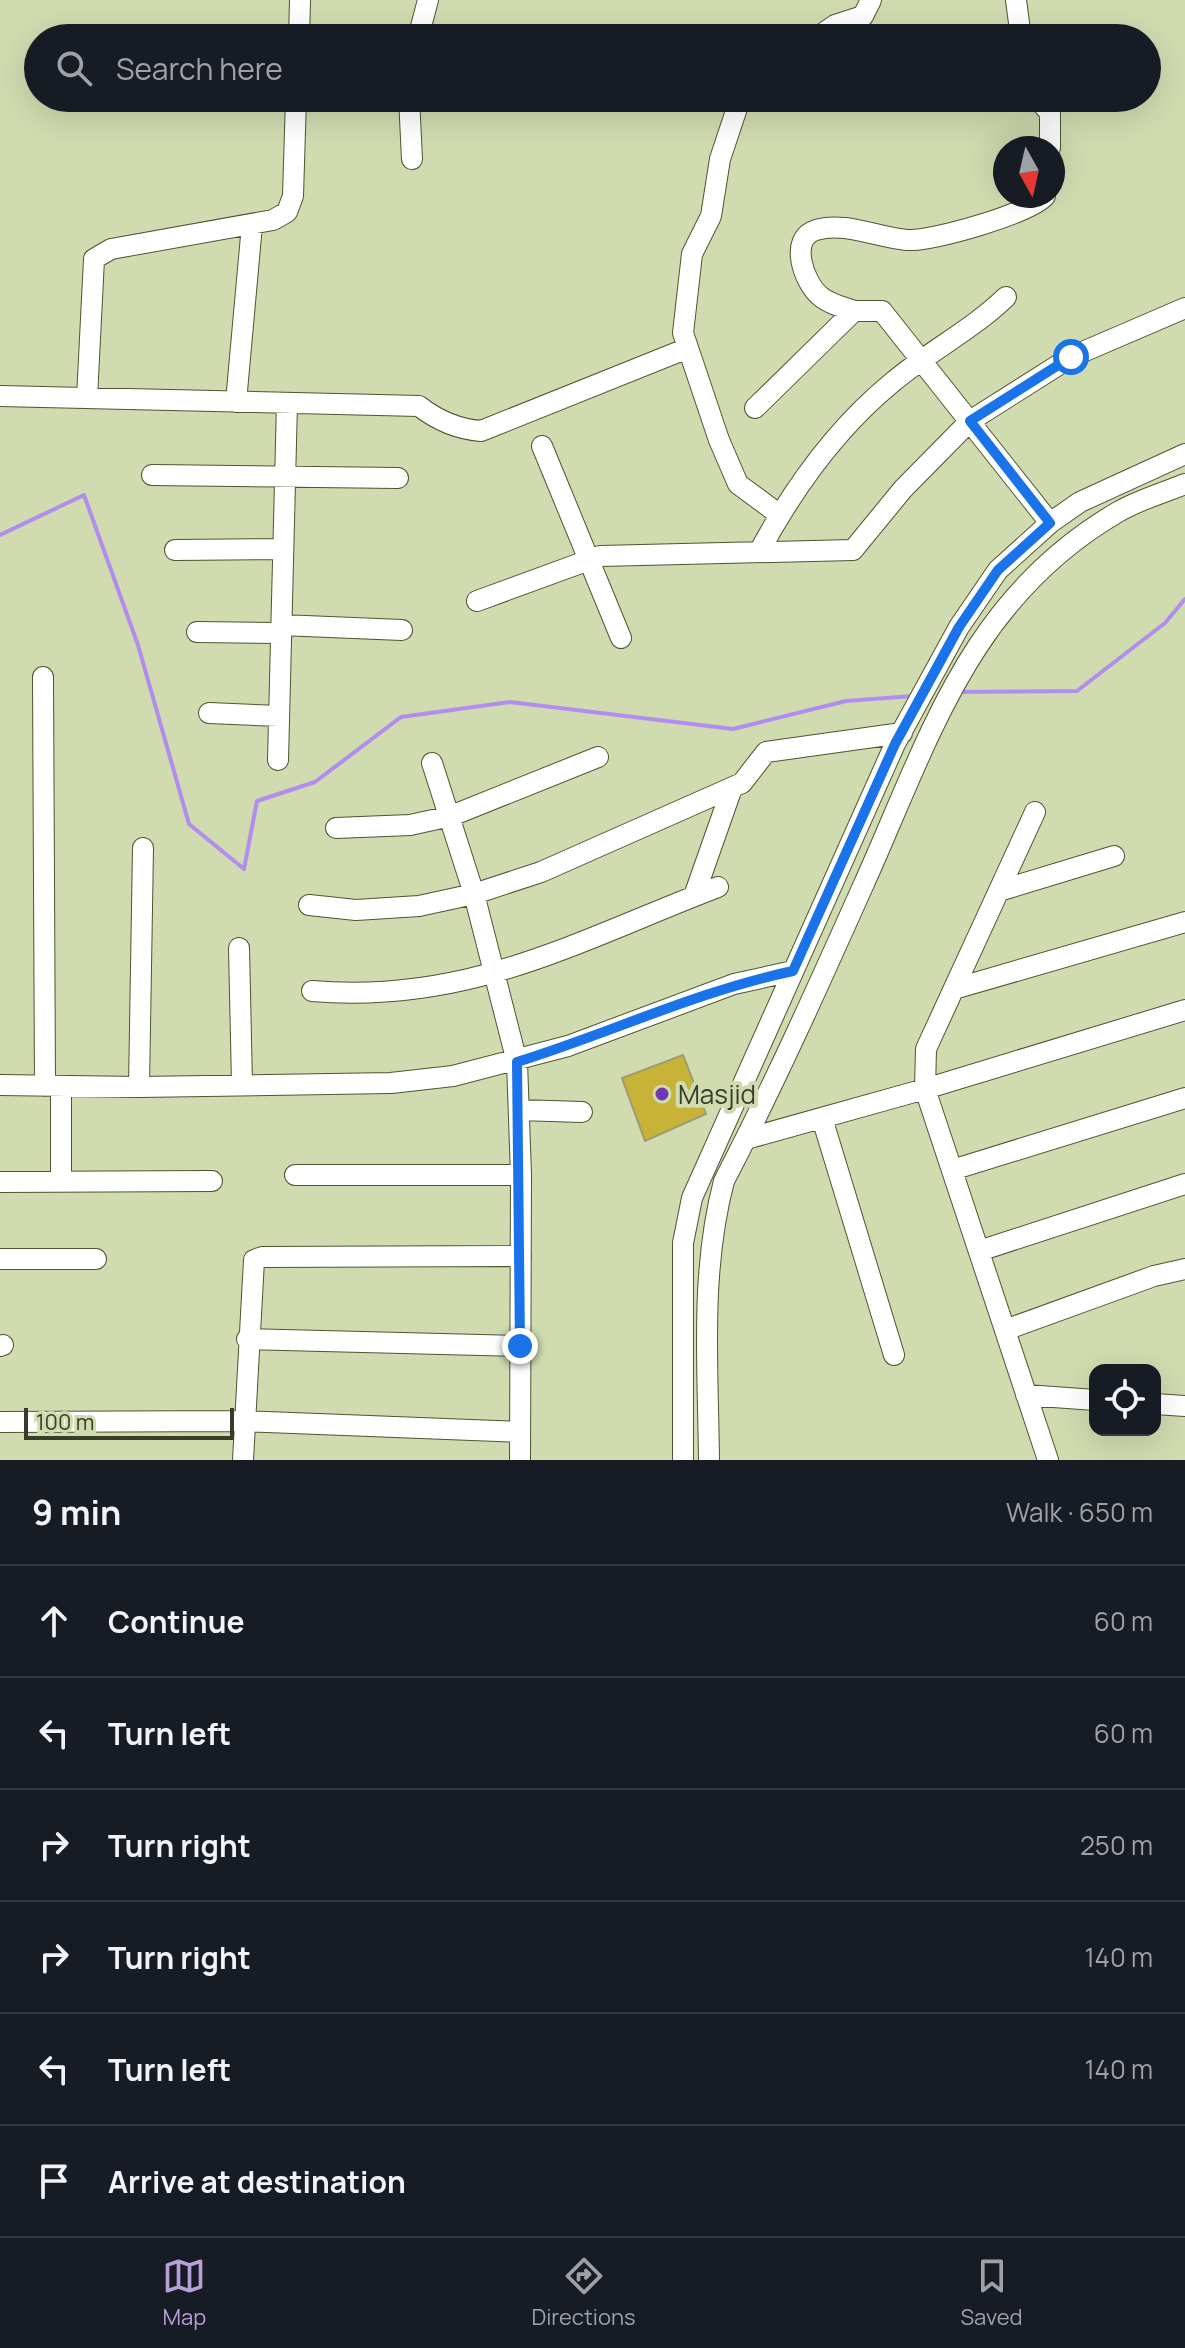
<!DOCTYPE html>
<meta charset="utf-8">
<style>
:root{--surface:#171b24;--page:#242831;--text:#f1f3f6;--muted:#9ea1a6;--line:#363941;--accent:#b6a0d7}
body{margin:0;font-family:Manrope,sans-serif;background:var(--page);color:var(--text)}
.controls{position:absolute;right:24px;bottom:24px;display:grid;overflow:hidden;border-radius:16px;box-shadow:0 8px 32px #0002}
.controls button{width:72px;height:72px;display:grid;place-items:center;padding:0;border:0;border-bottom:2px solid var(--line);background:var(--surface);color:var(--text);font:40px sans-serif}
.compass{position:absolute;left:993px;top:136px;width:72px;height:72px;border-radius:50%;background:var(--surface);box-shadow:0 8px 32px #0002;rotate:172deg}
.scale{position:absolute;left:24px;bottom:20px;width:210px;box-sizing:border-box;padding-left:8px;border:4px solid #383c2b;border-top:0;font-size:22px;line-height:28px;white-space:nowrap;color:#383c2b;-webkit-text-stroke:6px #d0dbb0;paint-order:stroke}
.stop{position:absolute;width:24px;height:24px;margin:-18px;border:6px solid #1a73e8;border-radius:50%;background:#fff}
.stop.end{background:#1a73e8;border-color:#fff;box-shadow:0 2px 8px #0008}
.list{margin:0;padding:0;list-style:none}
h2{display:flex;justify-content:space-between;align-items:center;height:104px;margin:0;padding:0 32px;font-size:34px}
h2 small{font-size:26px;font-weight:400;color:var(--muted)}
.list li{display:grid;grid-template-columns:52px 1fr auto;gap:24px;align-items:center;box-sizing:border-box;height:112px;padding:0 32px;border-top:2px solid var(--line)}
.list b{display:block;font-size:30px;white-space:nowrap}
.list em{font-size:26px;font-style:normal;color:var(--muted)}
.icon{flex:none;width:44px;height:44px;fill:none;stroke:currentColor;stroke-width:2;stroke-linecap:round;stroke-linejoin:round}
.map{position:relative;flex:none;width:1185px;height:1460px;overflow:hidden}
.search{position:absolute;background:var(--surface);box-shadow:0 8px 32px #0002;left:24px;right:24px;top:24px;height:88px;display:flex;align-items:center;gap:20px;box-sizing:border-box;padding:0 28px;border-radius:44px;color:var(--muted);font-size:30px}
.sheet{height:776px;background:var(--surface)}
nav{display:flex;justify-content:space-around;align-items:center;box-sizing:border-box;height:112px;border-top:2px solid var(--line);background:var(--surface);font-size:22px;color:var(--muted)}
nav a{display:grid;justify-items:center;gap:4px}
nav .on{color:var(--accent)}
.map>svg:first-child{display:block}
.lines{fill:none;stroke-linecap:round;stroke-linejoin:round}
.stream{stroke:#b18eee;stroke-width:4}
.building{fill:#c8b339;stroke:#a19a70;stroke-width:2}
.minor-casing{stroke:#4d5530;stroke-width:22}
.minor{stroke:#fff;stroke-width:20}
.route{stroke:#1a73e8;stroke-width:10}
.poi-dot{fill:#6e3ab1;stroke:#d0dbb0;stroke-width:3}
.labels{text-anchor:middle;dominant-baseline:central;stroke-width:8;stroke-linejoin:round;paint-order:stroke}
.poi-label{font-size:26px;fill:#383c2b;stroke:#d0dbb0;text-anchor:start}
</style>
<div class="map">
<svg width="1185" height="1460" viewBox="0 0 1185 1460">
<rect width="100%" height="100%" fill="#d0dbb0"/>
<g class="lines">
<path class="stream" d="M0 535 84 495 138 645 189 824 244 869 257 801 315 782 401 717 510 702 733 729 846 701 913 696
M958 692 1077 691 1165 623 1185 599"/>
</g>
<path class="building" d="M683 1055 706 1114 645 1141 622 1078Z"/>
<g class="lines">
<defs>
<path id="minor" d="M1016 0 1021 38
M299 38 300 0
M418 38 428 0
M816 38 835 25 863 16 871 0
M409 98 412 159
M744 98 738 105 720 159 711 216 692 254 683 333 719 440 738 484 780 515
M1037 98 1050 113V148
M854 311C843 307 829 304 820 296 804 283 788 238 816 230 844 221 879 238 907 240 931 242 1031 213 1045 196
M0 396 419 406C438 421 457 429 481 431L688 348
M87 398 94 259 111 249 273 220 287 212 293 196 296 98
M236 402 252 225
M755 408 854 311H882L1050 523
M542 446 621 638
M152 475 398 478
M175 550 283 549
M759 552C794 487 836 428 894 381 930 351 973 329 1006 297
M477 601 600 556 853 550 903 489 970 421 1071 357 1185 308
M281 625 402 630
M197 632 281 633
M43 677 45 1086
M209 713 279 716
M278 760 287 403
M432 763 474 894 517 1062 521 1175 520 1460
M1035 812 926 1049 925 1089 1185 1010
M336 828 410 825 451 816 598 757
M999 891 1114 856
M694 896 732 788
M309 905 356 910 419 906 474 894 541 872 742 783 766 752 902 733
M239 948 242 1084
M954 989 1185 922
M312 991C469 1004 577 941 718 887
M0 1085 139 1087 391 1083 453 1076 568 1046 734 984 793 971
M61 1086V1181
M139 1087 143 848
M519 1110 582 1112
M822 1118 894 1355
M746 1139 925 1089 1048 1460
M952 1170 1185 1098
M295 1175H521
M0 1182 212 1181
M979 1251 1185 1184
M0 1259H96
M1005 1330 1154 1276 1185 1269
M247 1339 520 1346
M0 1346 3 1345
M1026 1395 1095 1400
M1155 1404 1185 1406
M0 1422 243 1421 520 1432
M243 1460 254 1260 262 1257 521 1256
M683 1460V1243L692 1198 895 744 959 627 998 570 1050 523 1080 502 1185 454
M709 1460C708 1366 700 1272 724 1181 777 1079 824 973 871 868 933 727 975 595 1118 512 1138 500 1163 493 1185 484"/>
</defs>
<use href="#minor" class="minor-casing"/>
<use href="#minor" class="minor"/>
</g>
<g class="lines">
<path class="route" d="M520 1346 517 1062C610 1033 698 991 793 971L895 744 959 627 998 570 1050 523 970 421 1071 357"/>
</g>
<circle class="poi-dot" cx="662" cy="1094" r="8"/>
<g class="labels">
<g class="poi-label">
<text x="678" y="1094">Masjid</text>
</g>
</g>
</svg>
<div class="controls">
<button><svg class="icon" aria-label="locate" viewBox="0 0 24 24"><circle cx="12" cy="12" r="6"/><path d="M12 2v4M12 18v4M2 12h4M18 12h4"/></svg></button>
</div>
<svg class="compass" viewBox="-18 -18 36 36"><path d="M0-13l5 13h-10z" fill="#e53935"/><path d="M0 13l5-13h-10z" fill="#9ea1a6"/></svg>
<div class="scale">100 m</div>
<div class="stop" style="left:1071px;top:357px"></div>
<div class="stop end" style="left:520px;top:1346px"></div>
<div class="search"><svg class="icon" aria-label="search" viewBox="0 0 24 24"><circle cx="10" cy="10" r="6"/><path d="M15 15l6 6"/></svg>Search here</div>
</div>
<section class="sheet">
<h2>9 min<small>Walk · 650 m</small></h2>
<ul class="list">
<li><svg class="icon" aria-label="ahead" viewBox="0 0 24 24"><path d="M12 20V5M6 11l6-6 6 6"/></svg><div><b>Continue</b></div><em>60 m</em></li>
<li><svg class="icon" aria-label="left" viewBox="0 0 24 24"><path d="M17 20v-9H6M10 6l-5 5 5 5"/></svg><div><b>Turn left</b></div><em>60 m</em></li>
<li><svg class="icon" aria-label="right" viewBox="0 0 24 24"><path d="M7 20v-9h11M14 6l5 5-5 5"/></svg><div><b>Turn right</b></div><em>250 m</em></li>
<li><svg class="icon" aria-label="right" viewBox="0 0 24 24"><path d="M7 20v-9h11M14 6l5 5-5 5"/></svg><div><b>Turn right</b></div><em>140 m</em></li>
<li><svg class="icon" aria-label="left" viewBox="0 0 24 24"><path d="M17 20v-9H6M10 6l-5 5 5 5"/></svg><div><b>Turn left</b></div><em>140 m</em></li>
<li><svg class="icon" aria-label="arrive" viewBox="0 0 24 24"><path d="M6 21V4h12l-3 4 3 4H6"/></svg><div><b>Arrive at destination</b></div></li>
</ul>
</section>
<nav>
<a class="on"><svg class="icon" aria-label="map" viewBox="0 0 24 24"><path d="M3 6l6-2 6 2 6-2v14l-6 2-6-2-6 2zM9 4v14M15 6v14"/></svg>Map</a>
<a><svg class="icon" aria-label="directions" viewBox="0 0 24 24"><path d="M12 3l9 9-9 9-9-9zM9 14v-3h6M13 9l2 2-2 2"/></svg>Directions</a>
<a><svg class="icon" aria-label="saved" viewBox="0 0 24 24"><path d="M7 4h10v16l-5-4-5 4z"/></svg>Saved</a>
</nav>
